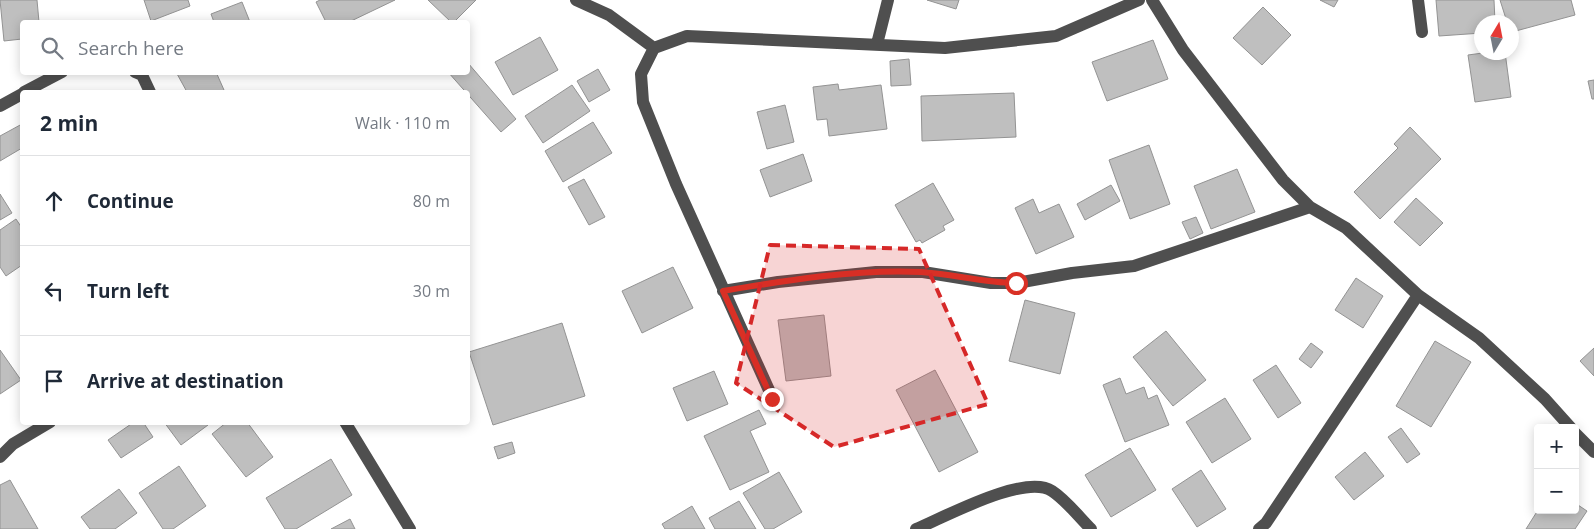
<!DOCTYPE html>
<meta charset="utf-8">
<style>
:root{--surface:#fff;--page:#f6f6f7;--text:#1f2937;--muted:#747a83;--line:#e0e1e3}
body{margin:0;font-family:"Open Sans",sans-serif;background:var(--page);color:var(--text)}
.controls{position:absolute;right:15px;bottom:15px;display:grid;overflow:hidden;border-radius:5px;box-shadow:0 2px 12px #0003}
.controls button{width:45px;height:45px;display:grid;place-items:center;padding:0;border:0;border-bottom:1px solid var(--line);background:var(--surface);color:var(--text);font:25px sans-serif}
.compass{position:absolute;left:1474px;top:15px;width:45px;height:45px;border-radius:50%;background:var(--surface);box-shadow:0 2px 12px #0003;rotate:10deg}
.stop{position:absolute;width:15px;height:15px;margin:-11px;border:4px solid #d93025;border-radius:50%;background:#fff}
.stop.end{background:#d93025;border-color:#fff;box-shadow:0 1px 5px #0008}
.list{margin:0;padding:0;list-style:none}
h2{display:flex;justify-content:space-between;align-items:center;height:65px;margin:0;padding:0 20px;font-size:21px}
h2 small{font-size:16px;font-weight:400;color:var(--muted)}
.list li{display:grid;grid-template-columns:32px 1fr auto;gap:15px;align-items:center;box-sizing:border-box;height:90px;padding:0 20px;border-top:1px solid var(--line)}
.list b{display:block;font-size:19px;white-space:nowrap}
.list em{font-size:16px;font-style:normal;color:var(--muted)}
.icon{flex:none;width:28px;height:28px;fill:none;stroke:currentColor;stroke-width:2;stroke-linecap:round;stroke-linejoin:round}
.map{position:relative;flex:none;width:1594px;height:529px;overflow:hidden}
.search{position:absolute;background:var(--surface);box-shadow:0 2px 12px #0003;left:20px;top:20px;width:450px;height:55px;display:flex;align-items:center;gap:12px;box-sizing:border-box;padding:0 18px;border-radius:5px;color:var(--muted);font-size:19px}
.panel{position:absolute;background:var(--surface);box-shadow:0 2px 12px #0003;left:20px;top:90px;width:450px;height:335px;border-radius:5px}
.map>svg:first-child{display:block}
.building{fill:#bfbfbf;stroke:#939393}
.lines{fill:none;stroke-linecap:round;stroke-linejoin:round}
.minor{stroke:#4f4f4f;stroke-width:12}
.route{stroke:#d93025;stroke-width:6}
.marked{fill:#d62828;fill-opacity:0.2;stroke:#d62828;stroke-width:4;stroke-dasharray:10 6;stroke-linejoin:round}
</style>
<div class="map">
<svg width="1594" height="529" viewBox="0 0 1594 529">
<rect width="100%" height="100%" fill="#fff"/>
<path class="building" d="M0 0H37L39 22H22V39L4 41Z
M144 0H188L190 6 151 21Z
M320 0H395L349 22H326L316 2Z
M428 0H476L454 22H451Z
M927 0H959L956 9Z
M1320 0H1338L1334 7Z
M1436 0H1494L1495 22H1482V33L1439 36Z
M1500 0H1571L1575 15 1512 32V22H1507Z
M242 2 250 22H214L211 14Z
M1263 7 1291 35 1262 65 1233 38Z
M540 37 558 70 513 95 495 62Z
M1153 40 1168 79 1107 101 1092 62Z
M1490 52H1505L1511 97 1475 102 1468 55Z
M909 59 911 85 891 86 890 61Z
M468 63 516 119 501 132 448 72H468Z
M598 69 610 90 589 102 577 81Z
M176 72H216L224 90 219 92H187Z
M1594 80V99H1592L1588 81Z
M838 84 839 90 881 85 887 129 829 136 827 119 817 120 813 87Z
M572 85 590 111 543 143 525 116Z
M1014 93 1016 137 922 141 921 96Z
M785 105 794 142 767 149 757 112Z
M593 122 612 153 563 182 545 151Z
M22 124V148L0 161V136Z
M1410 127 1441 159 1380 219 1354 192 1398 148 1394 144Z
M1149 145 1170 204 1130 219 1109 160Z
M803 154 812 181 770 197 760 170Z
M1237 169 1255 212 1211 229 1194 186Z
M584 179 605 217 589 225 568 187Z
M933 183 954 220 943 226 945 230 922 243 920 240 916 242 895 205Z
M1111 185 1120 201 1085 220 1077 204Z
M0 194 12 213 0 220Z
M1416 198 1443 223 1420 246 1394 222Z
M1033 199 1039 213 1059 204 1074 237 1036 254 1015 208Z
M1196 217 1203 233 1190 239 1182 222Z
M16 219 22 228V265L6 276 0 267V230Z
M673 267 693 308 642 333 622 291Z
M1356 278 1383 296 1363 328 1335 310Z
M1025 300 1075 313 1060 374 1009 361Z
M824 315 831 376 786 381 778 320Z
M562 323 585 396 493 425 469 352Z
M1166 331 1206 380 1173 406 1133 357Z
M1435 341 1471 362 1431 427 1396 406Z
M1311 343 1323 352 1311 368 1299 359Z
M1594 348V376L1580 361Z
M0 350 21 380 0 394Z
M1276 365 1301 403 1278 418 1253 380Z
M935 370 978 452 939 472 896 390Z
M714 371 728 404 687 421 673 388Z
M1120 378 1126 394 1144 387 1148 399 1157 395 1169 425 1125 442 1103 385Z
M1225 398 1251 439 1212 463 1186 422Z
M759 410 766 424 750 431 769 472 730 490 704 436Z
M134 422H143L153 437 121 458 108 440Z
M164 422H207L208 425 181 445Z
M227 422H247L273 457 246 477 212 434Z
M1401 428 1420 454 1407 463 1388 437Z
M512 442 515 453 498 459 494 447Z
M1130 448 1156 490 1111 517 1085 475Z
M1365 452 1384 476 1354 500 1335 477Z
M331 459 352 495 296 529H285L266 498Z
M179 466 206 506 173 529H163L139 493Z
M1201 470 1226 509 1197 527 1172 489Z
M779 472 802 512 773 529H765L743 493Z
M10 480 38 529H0V485Z
M119 489 137 513 115 529H90L81 517Z
M739 501 756 529H715L709 518Z
M1575 503 1587 511 1575 529H1526L1538 510H1575Z
M692 506 705 529H665L662 524Z
M350 519 355 529H331Z"/>
<g class="lines">
<path class="minor" d="M576 0 609 15 654 48
M1152 0 1183 50 1283 180 1310 207 1346 228 1418 295 1479 338 1545 399 1571 428
M1418 0 1422 32
M877 44 888 0
M135 72 142 75 150 92
M24 92 62 72
M0 106 22 94
M723 291 778 282 876 272H923L991 283H1017L1072 273 1134 266 1310 207
M773 399 676 184 643 102 641 74 654 48 687 36 945 48 1056 36 1139 0
M345 422 410 529
M1575 433 1594 452
M0 457 13 444 50 422
M916 529C945 517 1025 473 1052 491 1066 500 1079 517 1091 529
M1259 529 1266 523 1418 295"/>
</g>
<g class="lines">
<path class="route" d="M772 399 723 291C788 280 855 269 921 272 953 274 984 283 1016 283"/>
</g>
<path class="marked" d="M770 245 919 249 988 404 834 447 736 383Z"/>
</svg>
<div class="controls">
<button>+</button>
<button>−</button>
</div>
<svg class="compass" viewBox="-18 -18 36 36"><path d="M0-13l5 13h-10z" fill="#e53935"/><path d="M0 13l5-13h-10z" fill="#747a83"/></svg>
<div class="stop" style="left:1016px;top:283px"></div>
<div class="stop end" style="left:772px;top:399px"></div>
<div class="search"><svg class="icon" aria-label="search" viewBox="0 0 24 24"><circle cx="10" cy="10" r="6"/><path d="M15 15l6 6"/></svg>Search here</div>
<section class="panel">
<h2>2 min<small>Walk · 110 m</small></h2>
<ul class="list">
<li><svg class="icon" aria-label="ahead" viewBox="0 0 24 24"><path d="M12 20V5M6 11l6-6 6 6"/></svg><div><b>Continue</b></div><em>80 m</em></li>
<li><svg class="icon" aria-label="left" viewBox="0 0 24 24"><path d="M17 20v-9H6M10 6l-5 5 5 5"/></svg><div><b>Turn left</b></div><em>30 m</em></li>
<li><svg class="icon" aria-label="arrive" viewBox="0 0 24 24"><path d="M6 21V4h12l-3 4 3 4H6"/></svg><div><b>Arrive at destination</b></div></li>
</ul>
</section>
</div>
